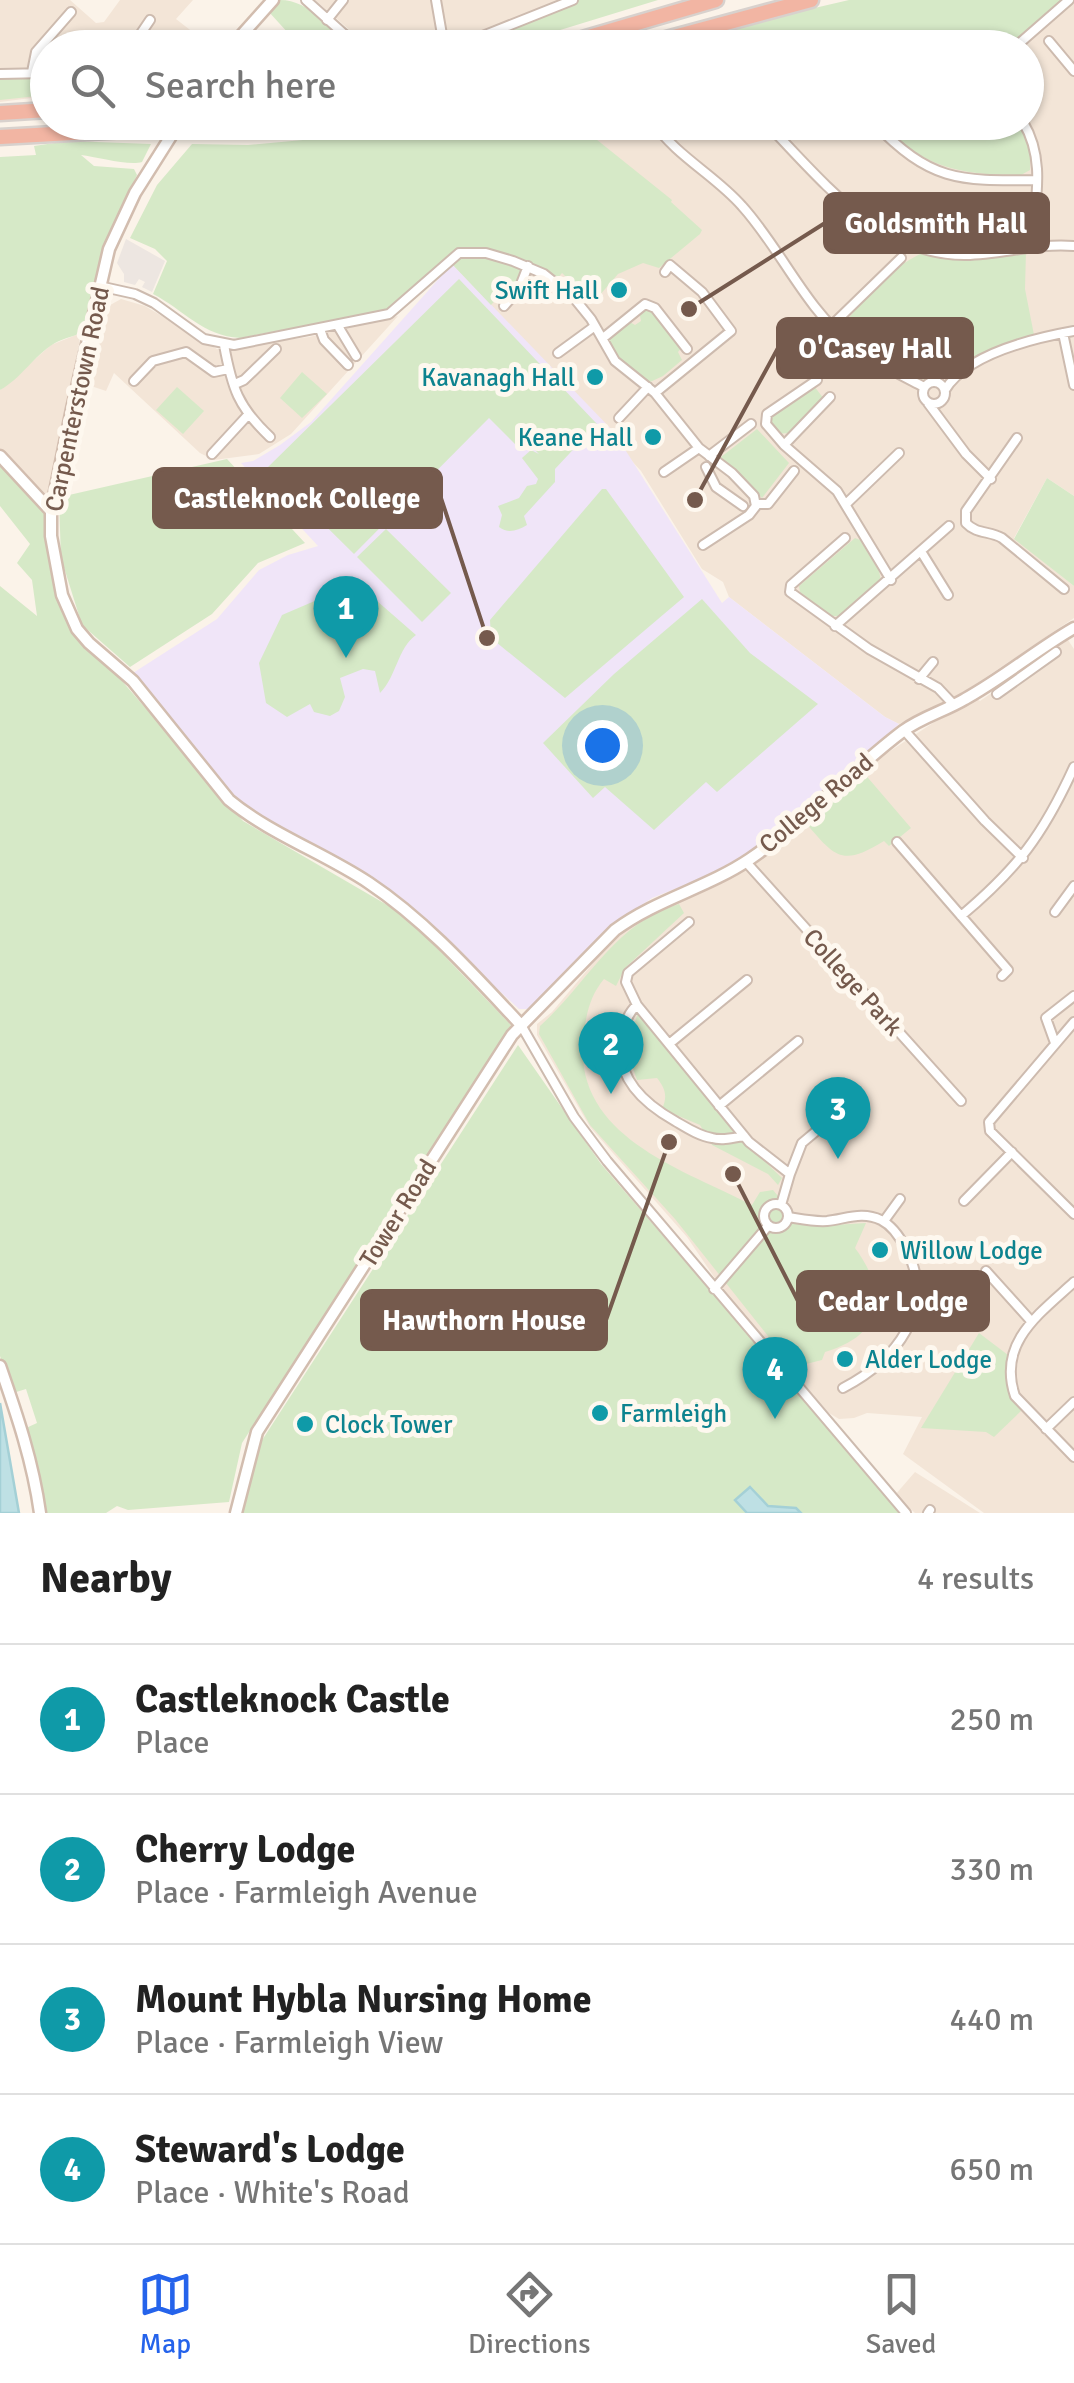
<!DOCTYPE html>
<meta charset="utf-8">
<style>
:root{--surface:#fff;--page:#f2f2f2;--text:#222;--muted:#767676;--line:#e0e0e0;--accent:#2563eb}
body{margin:0;font-family:Signika,sans-serif;background:var(--page);color:var(--text)}
.you{position:absolute;left:602px;top:745px;width:35px;height:35px;margin:-25px;border:8px solid #fff;border-radius:50%;background:#1a73e8;box-shadow:0 0 0 15px #1a73e833}
.badge{display:grid;place-items:center;width:65px;height:65px;border-radius:50%;background:var(--accent);color:#fff;font-size:32px;font-weight:700}
.pin{position:absolute;translate:-50% -82px;filter:drop-shadow(0 2px 5px #0008)}
.pin::after{content:'';position:absolute;top:52px;width:35px;height:30px;background:inherit;clip-path:polygon(0 0,100% 0,50% 100%)}
.list{margin:0;padding:0;list-style:none}
h2{display:flex;justify-content:space-between;align-items:center;height:130px;margin:0;padding:0 40px;font-size:42px}
h2 small{font-size:32px;font-weight:400;color:var(--muted)}
.list li{display:grid;grid-template-columns:65px 1fr auto;gap:30px;align-items:center;box-sizing:border-box;height:150px;padding:0 40px;border-top:2px solid var(--line)}
.list b{display:block;font-size:38px;white-space:nowrap}
.list p{margin:0;font-size:32px;white-space:nowrap;color:var(--muted)}
.list em{font-size:32px;font-style:normal;color:var(--muted)}
.icon{flex:none;width:55px;height:55px;fill:none;stroke:currentColor;stroke-width:2;stroke-linecap:round;stroke-linejoin:round}
.map{position:relative;flex:none;width:1074px;height:1513px;overflow:hidden}
.search{position:absolute;background:var(--surface);box-shadow:0 2px 8px #0004;left:30px;right:30px;top:30px;height:110px;display:flex;align-items:center;gap:25px;box-sizing:border-box;padding:0 35px;border-radius:55px;color:var(--muted);font-size:38px}
.sheet{height:730px;background:var(--surface)}
nav{display:flex;justify-content:space-around;align-items:center;box-sizing:border-box;height:140px;border-top:2px solid var(--line);background:var(--surface);font-size:28px;color:var(--muted)}
nav a{display:grid;justify-items:center;gap:5px}
nav .on{color:var(--accent)}
.map>svg:first-child{display:block}
.residential{fill:#f3e5d7}
.industrial{fill:#ede6e1}
.education{fill:#f0e5f8}
.green{fill:#d6e9c7}
.water{fill:#bee0e4;stroke:#a4d0d6;stroke-width:2.5}
.lines{fill:none;stroke-linecap:round;stroke-linejoin:round}
.street-casing{stroke:#cdbbaf;stroke-width:12}
.secondary-casing{stroke:#d2bdaf;stroke-width:15}
.highway-casing{stroke:#d8d1cd;stroke-width:19}
.street{stroke:#fff;stroke-width:8}
.secondary{stroke:#fff;stroke-width:10}
.highway{stroke:#f2b5a3;stroke-width:14}
.highway-bridge-casing{stroke:#d8d1cd;stroke-width:19;stroke-linecap:butt}
.highway-bridge{stroke:#f2b5a3;stroke-width:14}
.culture-dot{fill:#0f9aa8;stroke:#fef8ef;stroke-width:4}
.labels{text-anchor:middle;dominant-baseline:central;stroke-width:10;stroke-linejoin:round;paint-order:stroke}
.culture-label{font-size:25px;fill:#0d838f;stroke:#fef8ef;text-anchor:start}
.street-label{font-size:25px;fill:#755a4d;stroke:#fef8ef}
.leader{fill:none;stroke:#755a4d;stroke-width:4}
.callout-dot{fill:#755a4d;stroke:#fef8ef;stroke-width:4}
.callout{fill:#755a4d;stroke:#755a4d;stroke-width:4}
.callout-label{font-size:28px;text-anchor:middle;font-weight:bold;fill:#fff}
</style>
<div class="map">
<svg width="1074" height="1513" viewBox="0 0 1074 1513">
<rect width="100%" height="100%" fill="#fbf3e9"/>
<path class="residential" d="M0 0H70L96 23 104 22 120 0H193L176 19 212 47 48 48 47 96 0 102Z
M315 0H578L538 17 445 43 386 47 352 32Z
M1012 0H1074V496L1047 478 1014 538 1074 586V618L958 696 899 724 885 717 729 597 723 582 702 569 641 471 452 264 459 257 444 243 622 161 576 123 1026 122V48L918 47Z
M121 299 145 306 217 349 309 337 398 316 291 434 259 454 214 460 200 453 114 373 106 391 82 383 89 349 103 309Z
M81 333 50 496 48 499 0 448V390L51 345Z
M1068 640 1074 649V1513H984L903 1454 922 1417 867 1413 854 1418 839 1419 829 1413 725 1293 687 1237 590 1127 537 1035V1024L552 1012 605 949 635 921 756 864 878 759 942 717 977 699 980 701Z
M915 1472 980 1513H915L895 1495Z"/>
<path class="industrial" d="M126 239 165 261 152 292 142 287 145 282 139 279 135 285 124 282V274L117 263Z"/>
<path class="education" d="M452 264 614 432 722 603 729 597 885 717 899 724 765 841 720 871 652 898 619 921 537 1004 527 1009H519L409 907 325 850 243 806 133 673 217 619 259 570 288 555 318 546 241 463 253 461 280 445 311 422Z"/>
<path class="green" d="M280 0C310 0 332 31 359 47H275L289 34 269 12Z
M578 0H658L505 47 437 48 538 17Z
M849 0H1061L1007 47 667 48 754 22Z
M0 76H47V95L0 100Z
M423 122 576 123 672 200 671 202 702 230 700 234 659 268 643 263 618 274 593 303 562 273 558 278 518 257 473 247 461 248 448 255 392 309 240 338C203 336 184 310 153 294L167 261 155 249 130 238 157 185 192 144 248 145 368 134Z
M879 123H1018L1030 147V170L1021 175C958 175 925 168 879 123Z
M68 141 151 144 142 162C129 166 97 157 81 155L94 166 134 169 137 175 111 231 85 331C76 336 64 338 55 343 33 356 22 378 0 390V157L36 155 34 146Z
M927 251C959 263 993 259 1026 251L1025 289 1034 335 986 351 941 379 926 381 877 354 845 331 843 326C863 298 894 264 927 251Z
M471 255 520 267 522 271 516 285 511 283 491 305 452 264 459 257Z
M459 279 597 424 555 469V482L524 516 527 525C517 531 508 534 499 527L502 515 498 506 519 498 527 486 536 484 538 479 522 458 531 450 539 454 527 442 520 449 489 418 354 554 267 468Z
M642 308H651L682 347 678 352 682 360 663 376 650 382C638 374 608 356 610 339 611 332 623 326 628 321L635 325 641 321 639 311Z
M302 372 327 394 302 418 280 398Z
M814 386 824 399 789 433 776 434 770 423V417Z
M177 387 204 411 183 434 156 410Z
M757 429 789 463 762 498 721 457Z
M227 459 305 543 258 563 212 614 130 667 82 625 61 558 59 501 69 495Z
M0 465 48 513 58 595 103 659 243 821 406 916 511 1025 242 1443 229 1502 128 1510 117 1506 106 1513H43L26 1428 37 1423 26 1389 13 1393 0 1356V586L37 616 32 580 17 563 30 544 0 506Z
M1047 478 1074 496V586L1014 539Z
M602 489H606L684 597 565 698 491 638 490 620Z
M386 529 451 593 422 622 357 557Z
M855 538 860 540 879 571 881 581 841 616H831L800 592 799 586Z
M338 591 369 594 416 635C397 649 397 676 380 693L375 671 363 669 340 678 345 697 339 711 330 716 314 712 310 704 287 717 266 703 259 663 282 615Z
M702 599 750 653 818 704 717 792 706 782 654 830 605 787 593 798 543 743 614 674Z
M863 772 911 828 889 846 884 841C843 866 836 859 806 823Z
M679 904 684 913 625 968 616 986 604 979C588 998 585 1020 583 1044 577 1138 685 1170 752 1205L760 1192 773 1190 791 1212 817 1226 866 1223 855 1248C889 1294 884 1335 825 1352L822 1360 806 1364 776 1346 675 1219 590 1125 539 1034 540 1026C587 984 614 923 679 904Z
M638 1013 733 1131 782 1178 778 1185 768 1174 712 1145 700 1125 662 1109C668 1096 665 1088 657 1078L637 1080 626 1048Z
M518 1045 601 1164 902 1513H243L257 1448Z
M979 1333 1008 1355C1004 1377 1010 1393 1021 1411L994 1437 986 1432 921 1428Z"/>
<path class="water" d="M0 1403 19 1513H0Z
M750 1487 768 1506 796 1508 801 1513H747L735 1500Z"/>
<g class="lines">
<defs>
<path id="street" d="M306 0 344 34 364 48
M436 0 444 46
M327 20 343 0
M1049 41 1074 71
M131 48 150 20
M181 48 187 38
M437 48 480 37 573 0
M1014 48 1069 0
M32 72 36 52 71 12
M0 74 48 73
M653 122C676 156 716 176 742 206 781 249 805 308 851 344 873 362 899 374 924 387
M765 122C821 179 879 256 966 255 1003 254 1037 243 1074 246
M873 122C931 182 958 181 1037 180
M1023 122C1047 161 1034 205 1032 246
M99 286 135 294 154 303 204 339 234 345 389 314 459 253H486L513 261 544 274 574 298 591 319 615 361 655 393 699 448 732 473 754 496 756 506 749 515 703 545
M504 306 519 289 528 266
M832 325 901 258
M338 326 356 356
M320 329 324 340 348 365
M1063 333 1074 385
M603 338 645 304 655 308 687 349
M224 345C232 388 238 407 270 437
M558 353 595 326
M817 380 767 414 766 424 784 445 830 397
M134 381 153 361 186 352 214 372 228 369
M923 393a11 11 0 1 1 22 0a11 11 0 1 1-22 0Z
M235 384 244 380 276 349
M945 390C967 354 1035 338 1074 331
M655 393 731 331 702 292 670 265 665 272
M928 403 966 454 991 479
M619 418 648 387
M1017 438 966 511V523C976 534 990 531 1002 538L1064 589
M784 445 837 491 891 580
M212 454 247 416
M709 456 751 424
M706 467 716 487 743 506
M664 472 699 448
M756 504H768L794 471
M846 504 899 453
M845 538 791 585 790 592 869 649 938 688 954 705
M922 553 948 595
M835 626 949 526
M919 679 933 662
M997 694 1056 652
M904 730 985 821 1023 858
M897 842 1008 970 1002 976
M746 862 961 1101
M1055 912 1074 886
M961 916C1018 868 1043 835 1074 767
M689 922 628 973 626 982 637 1005 749 1142 790 1174 781 1205
M637 1005C628 1013 626 1021 623 1033 612 1075 643 1103 675 1121 687 1128 699 1136 712 1138 722 1141 733 1138 744 1136
M1074 1022 989 1122 990 1131 1074 1214
M521 1025 574 1117 607 1161 906 1513
M1055 1043 1046 1018 1074 996
M669 1044 747 980
M719 1106 798 1041
M790 1174 802 1143 851 1102
M964 1201 1012 1152
M764 1216a12 12 0 1 1 24 0a12 12 0 1 1-24 0Z
M788 1217C801 1219 814 1222 827 1221 846 1219 862 1211 881 1220 893 1226 900 1237 906 1249 938 1309 895 1361 843 1388
M884 1221 900 1199
M986 1271 1031 1321
M1074 1282C1039 1314 997 1343 1015 1396L1074 1457
M714 1289 768 1226
M1046 1429 1074 1402
M928 1513 930 1510"/>
<path id="secondary" d="M230 48 273 0
M178 125 135 193 109 249 72 409 51 511V536L62 595 77 629 89 643 133 681 229 800C270 834 324 853 369 883 426 921 474 975 521 1025
M0 456 51 511
M0 1366C17 1415 33 1462 40 1513
M236 1513 257 1432 512 1035 615 930C657 899 707 888 750 859 805 821 850 771 903 731 922 717 945 711 965 699 1003 678 1036 650 1074 628"/>
<path id="highway" d="M551 48 716 0
M633 48 811 0
M0 113 48 110
M202 128H284L349 122
M0 137 143 129"/>
</defs>
<use href="#street" class="street-casing"/>
<use href="#secondary" class="secondary-casing"/>
<use href="#highway" class="highway-casing"/>
<use href="#street" class="street"/>
<use href="#secondary" class="secondary"/>
<use href="#highway" class="highway"/>
<defs>
<path id="highway-bridge" d="M143 129 202 128"/>
</defs>
<use href="#highway-bridge" class="highway-bridge-casing"/>
<use href="#highway-bridge" class="highway-bridge"/>
</g>
<g class="culture-dot">
<circle cx="619" cy="290" r="10"/>
<circle cx="595" cy="377" r="10"/>
<circle cx="653" cy="437" r="10"/>
<circle cx="880" cy="1250" r="10"/>
<circle cx="845" cy="1359" r="10"/>
<circle cx="600" cy="1413" r="10"/>
<circle cx="305" cy="1424" r="10"/>
</g>
<g class="labels">
<g class="culture-label">
<text x="599" y="290" text-anchor="end">Swift Hall</text>
<text x="575" y="377" text-anchor="end">Kavanagh Hall</text>
<text x="633" y="437" text-anchor="end">Keane Hall</text>
<text x="900" y="1250">Willow Lodge</text>
<text x="865" y="1359">Alder Lodge</text>
<text x="620" y="1413">Farmleigh</text>
<text x="325" y="1424">Clock Tower</text>
</g>
<g class="street-label">
<text transform="translate(77 399) rotate(-78)">Carpenterstown Road</text>
<text transform="translate(816 803) rotate(-40)">College Road</text>
<text transform="translate(853 982) rotate(48)">College Park</text>
<text transform="translate(398 1213) rotate(-58)">Tower Road</text>
</g>
</g>
<path class="leader" d="M689 309L825 223M695 500L778 348M487 638L441 498M733 1174L798 1301M669 1142L606 1320"/>
<g class="callout-dot">
<circle cx="689" cy="309" r="10"/>
<circle cx="695" cy="500" r="10"/>
<circle cx="487" cy="638" r="10"/>
<circle cx="733" cy="1174" r="10"/>
<circle cx="669" cy="1142" r="10"/>
</g>
<g class="callout">
<rect x="825" y="194" width="223" height="58" rx="10"/>
<rect x="778" y="319" width="194" height="58" rx="10"/>
<rect x="154" y="469" width="287" height="58" rx="10"/>
<rect x="798" y="1272" width="190" height="58" rx="10"/>
<rect x="362" y="1291" width="244" height="58" rx="10"/>
</g>
<g class="callout-label">
<text x="936" y="233">Goldsmith Hall</text>
<text x="875" y="358">O'Casey Hall</text>
<text x="297" y="508">Castleknock College</text>
<text x="893" y="1311">Cedar Lodge</text>
<text x="484" y="1330">Hawthorn House</text>
</g>
</svg>
<div class="you"></div>
<div class="pin badge" style="left:346px;top:658px;background:#0f9aa8">1</div>
<div class="pin badge" style="left:611px;top:1094px;background:#0f9aa8">2</div>
<div class="pin badge" style="left:838px;top:1159px;background:#0f9aa8">3</div>
<div class="pin badge" style="left:775px;top:1419px;background:#0f9aa8">4</div>
<div class="search"><svg class="icon" aria-label="search" viewBox="0 0 24 24"><circle cx="10" cy="10" r="6"/><path d="M15 15l6 6"/></svg>Search here</div>
</div>
<section class="sheet">
<h2>Nearby<small>4 results</small></h2>
<ul class="list">
<li><span class="badge" style="background:#0f9aa8">1</span><div><b>Castleknock Castle</b><p>Place</p></div><em>250 m</em></li>
<li><span class="badge" style="background:#0f9aa8">2</span><div><b>Cherry Lodge</b><p>Place · Farmleigh Avenue</p></div><em>330 m</em></li>
<li><span class="badge" style="background:#0f9aa8">3</span><div><b>Mount Hybla Nursing Home</b><p>Place · Farmleigh View</p></div><em>440 m</em></li>
<li><span class="badge" style="background:#0f9aa8">4</span><div><b>Steward's Lodge</b><p>Place · White's Road</p></div><em>650 m</em></li>
</ul>
</section>
<nav>
<a class="on"><svg class="icon" aria-label="map" viewBox="0 0 24 24"><path d="M3 6l6-2 6 2 6-2v14l-6 2-6-2-6 2zM9 4v14M15 6v14"/></svg>Map</a>
<a><svg class="icon" aria-label="directions" viewBox="0 0 24 24"><path d="M12 3l9 9-9 9-9-9zM9 14v-3h6M13 9l2 2-2 2"/></svg>Directions</a>
<a><svg class="icon" aria-label="saved" viewBox="0 0 24 24"><path d="M7 4h10v16l-5-4-5 4z"/></svg>Saved</a>
</nav>
